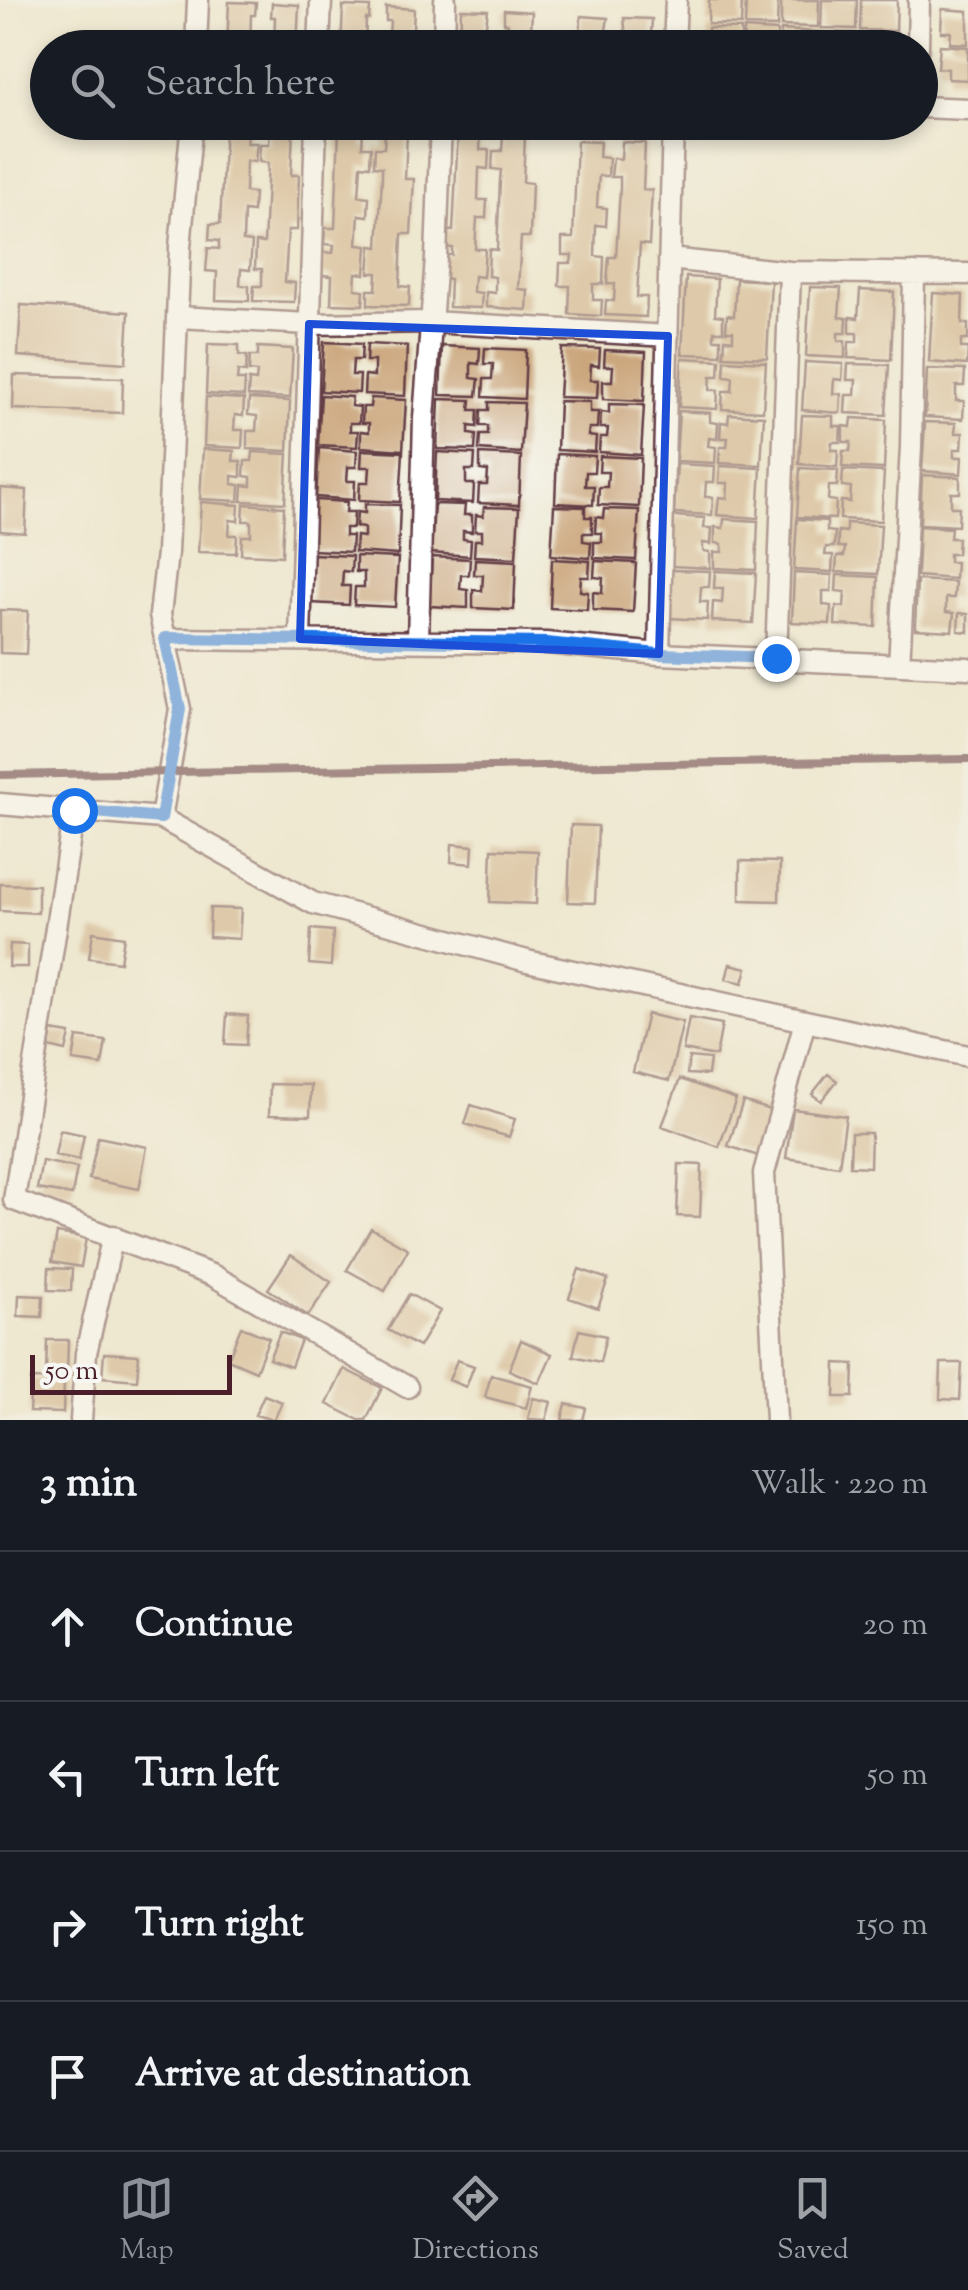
<!DOCTYPE html>
<meta charset="utf-8">
<style>
:root{--surface:#171b24;--page:#20242c;--text:#f1f3f6;--muted:#9ea1a6;--line:#363941;--accent:#8c9099}
body{margin:0;font-family:"Sorts Mill Goudy",serif;background:var(--page);color:var(--text)}
.scale{position:absolute;left:30px;bottom:25px;width:202px;box-sizing:border-box;padding-left:10px;border:5px solid #4a1f2b;border-top:0;font-size:28px;line-height:35px;white-space:nowrap;color:#4a1f2b;-webkit-text-stroke:8px #f6f6f2;paint-order:stroke}
.stop{position:absolute;width:30px;height:30px;margin:-22px;border:8px solid #1a73e8;border-radius:50%;background:#fff}
.stop.end{background:#1a73e8;border-color:#fff;box-shadow:0 2px 10px #0008}
.list{margin:0;padding:0;list-style:none}
h2{display:flex;justify-content:space-between;align-items:center;height:130px;margin:0;padding:0 40px;font-size:42px}
h2 small{font-size:32px;font-weight:400;color:var(--muted)}
.list li{display:grid;grid-template-columns:65px 1fr auto;gap:30px;align-items:center;box-sizing:border-box;height:150px;padding:0 40px;border-top:2px solid var(--line)}
.list b{display:block;font-size:38px;white-space:nowrap}
.list em{font-size:32px;font-style:normal;color:var(--muted)}
.icon{flex:none;width:55px;height:55px;fill:none;stroke:currentColor;stroke-width:2;stroke-linecap:round;stroke-linejoin:round}
.map{position:relative;flex:none;width:968px;height:1420px;overflow:hidden}
.search{position:absolute;background:var(--surface);box-shadow:0 5px 15px #0003;left:30px;right:30px;top:30px;height:110px;display:flex;align-items:center;gap:25px;box-sizing:border-box;padding:0 35px;border-radius:55px;color:var(--muted);font-size:38px}
.sheet{height:730px;background:var(--surface)}
nav{display:flex;justify-content:space-around;align-items:center;box-sizing:border-box;height:140px;border-top:2px solid var(--line);background:var(--surface);font-size:28px;color:var(--muted)}
nav a{display:grid;justify-items:center;gap:5px}
nav .on{color:var(--accent)}
.map>svg:first-child{display:block}
.building{fill:#cba67c}
.lines{fill:none;stroke-linecap:round;stroke-linejoin:round}
.minor-casing{stroke:#633d44;stroke-width:25}
.minor{stroke:#fff;stroke-width:20}
.rail{stroke:#4a1f2b;stroke-width:8}
.route{stroke:#1a73e8;stroke-width:12}
.marked{fill:none;stroke:#1d4ed8;stroke-width:8;stroke-linejoin:round}
</style>
<div class="map">
<svg width="968" height="1420" viewBox="0 0 968 1420">
<rect width="100%" height="100%" fill="#f6f6f2"/>
<filter id="ink" filterUnits="userSpaceOnUse"><feTurbulence type="fractalNoise" baseFrequency=".01" numOctaves="2"/><feDisplacementMap in="SourceGraphic" scale="20" xChannelSelector="R" yChannelSelector="G"/><feConvolveMatrix kernelMatrix="1 2 1 2 8 2 1 2 1" color-interpolation-filters="sRGB"/></filter>
<filter id="wash" filterUnits="userSpaceOnUse"><feTurbulence type="fractalNoise" baseFrequency=".0048" numOctaves="4" result="noise"/><feDisplacementMap in="SourceGraphic" scale="40" xChannelSelector="R" yChannelSelector="G"/><feGaussianBlur stdDeviation="2.25" result="paint"/><feColorMatrix in="noise" values="0 0 0 0 0 0 0 0 0 0 0 0 0 0 0 0 0 1.4 0 .05"/><feComposite in="paint" operator="in"/></filter>
<g filter="url(#wash)">
<rect width="100%" height="100%" fill="#eee8d0"/>
<g id="blocks">
<path class="building" d="M709 0H742L741 25 708 24Z
M746 0H778L777 27 745 26Z
M781 0H819L818 27 781 26Z
M822 0H857L856 29 821 28Z
M861 0H897L896 31 860 30Z
M229 2 256 3 255 15H251L250 48H227Z
M272 3 299 5 297 48H274L275 17H271Z
M343 6 370 7 369 19H366L365 48H341Z
M386 7 414 9 412 48H388L390 21H386Z
M461 9 488 10 483 48H460Z
M942 9 968 11V44L950 43 951 32H941Z
M504 10 532 12 530 48H507L508 24 504 23Z
M581 16 608 18 603 48H580Z
M624 18 652 19 650 48H627Z
M708 28 741 29V48H707Z
M744 29 777 31V48H743Z
M781 30 818 32 817 48H780Z
M820 32 856 33 855 48H819Z
M860 33 896 34V48H860Z
M940 45 968 47V80L948 79V69L938 68Z
M451 122H480V130L451 128Z
M503 122H526V132L502 131Z
M571 122H608V127H600L599 137 570 135Z
M617 122H646L645 139 622 138V127H617Z
M225 126 248 127 247 143H257L255 162 246 161 245 192 254 193 253 212 244 211 243 241 252 242 250 270 241 269 240 285 249 286V301L216 300 217 272 206 271 208 248 219 249V241L209 240 210 224H220Z
M270 128 293 129 291 175H299L297 230H288L285 282 295 283 294 302 253 301 254 286H262V269H255L256 242 264 243 268 163 259 162 260 144H269Z
M339 130 363 131 362 147H371L370 166 361 165 359 196 369 197 368 216 359 215 357 245 367 246 365 274 356 273 355 289 364 290 363 305 331 304 332 276 321 275 322 252 333 253 334 245 324 244 325 228H335Z
M385 132 407 133 405 179H414L411 234H402L400 286 410 287 409 306 368 305V290H376L377 273H369L371 246 378 247 382 177V167L374 166 375 148H384Z
M458 133 481 134 480 150H489L488 169 479 168 478 200H487L486 218H477L475 249H485L483 277 474 276 473 292 482 293 481 308 449 307 450 279 439 278 440 255H452V248L442 247 443 230 453 231Z
M503 135 525 136 523 182 532 183 530 237H521L518 289 528 290 527 310 486 307V292L495 293V277L488 276 489 249 497 250 500 180 501 170 492 169 493 151H502Z
M577 141 600 142 599 157 609 158 608 176H599L598 188 597 207 607 208 606 226 596 225 595 256 604 257 603 284H593V300H602L601 316 569 314 570 286H559L560 263H571L572 255H562V238H573Z
M622 142 645 143 643 190H652L649 245 640 244 637 297H647L646 317 605 315 606 300 614 301 615 284H607L609 257H616L620 188V177H611L613 158 621 159Z
M686 277 717 279 715 315 723 316V331H714V339H721V355L682 354Z
M736 279 771 281 767 358 724 356 725 339 733 340V331H726L727 315 734 316Z
M810 287 841 288 839 317 847 318 846 333H838V341H845V358L806 356Z
M860 290 894 292 891 360 848 358 849 342H857V333H850V317L858 318Z
M933 293 963 295 962 324H968V340H961V348H968L967 365 929 362Z
M21 305 129 312 126 363 18 356Z
M324 342 362 344 361 360H353L352 375H360L359 393 321 391Z
M208 344 239 345V355L247 356 246 372 238 371 237 380H245L244 396 206 394Z
M367 344 407 346 405 396 364 394 365 375 374 376V361H366Z
M442 346 480 348 479 364 471 363V378L479 379 477 396 440 395Z
M258 347 293 349 290 398 248 396 249 380 256 381 257 372 249 371 250 356H258Z
M485 348 526 350 524 399 483 397 484 379H492L493 364H484Z
M562 348 600 349 599 366 591 365 590 380H598L597 398 559 397Z
M605 350 646 352 644 401 603 399V381H612L613 366H604Z
M682 358 720 360 719 376H711L710 390H718L717 409 679 407Z
M725 360 766 362 763 411 722 409 723 391H732L733 377 724 376Z
M805 362 843 364 842 380 834 379 833 394H841L840 413 802 410Z
M848 364 889 365 886 415 845 413 846 395H855L856 380H847Z
M927 369 965 370 964 386H956V401H964L963 419 925 417Z
M14 375 123 378 122 413 13 409Z
M321 395 352 397 351 406 360 407 359 423H350V431H358L357 447 318 445Z
M206 397 244 399 243 416 235 415 234 430H243L242 448 204 446Z
M371 398 406 400 403 450 361 447V431L369 432V423H362L363 407H370Z
M249 399 290 401 288 451 247 449V431H256L257 416 248 415Z
M439 399 471 400 470 410H478L477 427 469 426V434L476 435 475 450 437 449Z
M559 401 590 402V412H598L597 428H589L588 436 596 437 595 452 557 450Z
M489 402 524 403 521 453 479 450 480 435H488V426H480L481 410H489Z
M609 404 644 405 641 455 599 452 600 437H607L608 428H600L601 412 609 413Z
M679 411 710 413V422L718 423 717 439 709 438 708 446 716 447 715 463 676 461Z
M729 414 764 416 761 465 719 463 720 447H727L728 438H720L721 422 728 423Z
M802 415 833 416V426H841L840 442H832L831 450H838L837 467 799 464Z
M852 418 886 420 884 469 842 467 843 451H850L851 442H843V426L851 427Z
M925 422 956 423 955 433H963L962 449H954V457H962L961 474 922 471Z
M319 448 357 451 356 467H348L347 481H355L354 500 316 497Z
M203 449 234 451 233 461H241V477L232 476V484L240 485 239 501 200 499Z
M362 450 403 452 400 502 359 500 360 482H369L370 467H361Z
M253 452 288 454 285 503 242 501 243 485 251 486V477L244 476 245 461H252Z
M437 452 475 454 474 470H466V484H474L473 503 435 501Z
M480 454 521 456 519 505 478 503 479 485H487L488 471 480 470Z
M557 454 595 456 594 472H586L585 486H594L593 505 555 503Z
M600 456 641 458 639 507 598 505 599 487H607L608 472H599Z
M677 464 715 466 714 482H706L705 497H713L712 515 674 513Z
M720 466 761 468 758 518 717 515 719 497 727 498 728 483H719Z
M800 468 838 470 837 486H829L828 500 836 501 835 519 797 517Z
M843 470 884 472 881 521 840 519 841 501 850 502 851 487 842 486Z
M922 475 960 477V493H951V507H959L958 526 920 524Z
M0 488 27 490 25 533 0 531Z
M315 500 347 502 346 512H354L353 528H345V536H352L351 552 313 550Z
M201 502 239 505 238 521 230 520 229 535H237L236 553 198 552Z
M244 504 284 507 282 556 241 554 242 536H251V521H243Z
M365 504 400 505 398 555 355 552 356 536 364 537V528L356 527 357 512 365 513Z
M434 504 465 505 464 515H472V532L463 531V539L471 540 470 556 431 553Z
M554 506 585 507V517H592V533H583V541L591 542 590 558 551 555Z
M484 507 519 508 516 558 474 556 475 540H482V531H475L476 515 483 516Z
M604 509 639 510 636 560 594 558V542H602V533H595L596 517 603 518Z
M674 516 705 518 704 528H712L711 544 703 543V551L710 552V568L671 566Z
M724 519 758 521 756 570 714 568V552H722V544L715 543V527L723 528Z
M797 519 827 521V531L835 532 834 547H826L825 555H833L832 572 794 570Z
M846 523 881 525 878 574 836 572 837 556H844L845 547H838V531L846 532Z
M919 526 951 528 950 538H958L957 554H949V562H956L955 579 917 576Z
M313 554 352 556 351 572 343 571 342 586H350L349 605 311 603Z
M356 556 398 558 395 607 354 605 355 587H364V572H356Z
M432 557 470 559 469 575H461L460 589 468 590V608L429 606Z
M475 559 516 561 514 610 473 608V590L482 591 483 575H474Z
M552 559 590 561 589 577H581L580 591 588 592 587 610 550 608Z
M595 561 636 563 633 612 593 610V592L602 593 603 578 594 577Z
M672 570 710 571 709 587H701L700 602H708L707 620 669 618Z
M715 571 756 573 753 623 712 621 713 602 722 603 723 588H714Z
M794 573 832 575 831 591H823V605L831 606 830 624 792 622Z
M837 575 878 577 876 627 835 625 836 606 844 607 845 592 836 591Z
M917 580 955 582 954 598H946V612L954 613 952 631 915 629Z
M0 610 28 611 26 654 0 653Z
M959 613 968 614V632L958 631Z
M571 825 598 826 595 903 568 902Z
M452 844 473 846 472 864 451 862Z
M492 849 538 851 536 904 490 902Z
M740 861 780 862 779 901 740 900Z
M0 884 38 885V913L0 911Z
M210 908 241 909 239 939 209 937Z
M311 929 333 931 331 966 309 964Z
M93 932 124 937 120 962 89 958Z
M10 944 28 945V967H9Z
M730 964 747 968 743 983 726 979Z
M227 1014 248 1016 246 1045 225 1044Z
M647 1014 683 1022 669 1081 633 1072Z
M689 1018 722 1024 716 1056 683 1050Z
M52 1031 70 1034 66 1051 49 1047Z
M77 1037 106 1041 102 1065 73 1061Z
M689 1057 710 1059 708 1075 687 1074Z
M828 1074 837 1081 821 1101 812 1094Z
M680 1079 736 1099 719 1147 662 1126Z
M270 1084 311 1085 310 1116 269 1115Z
M743 1101 773 1111 758 1156 728 1146Z
M471 1105 515 1119 509 1137 465 1124Z
M793 1109 846 1116 839 1166 786 1158Z
M60 1130 84 1135 79 1160 55 1155Z
M851 1133H871L870 1167 850 1166Z
M98 1137 147 1147 139 1189 89 1179Z
M42 1161 77 1168 72 1195 37 1189Z
M679 1164 702 1165 700 1217 677 1216Z
M371 1228 408 1249 385 1291 347 1270Z
M57 1233 86 1238 81 1267 52 1262Z
M291 1255 331 1282 308 1316 268 1289Z
M49 1268 72 1269 71 1291 48 1290Z
M579 1269 608 1279 598 1308 569 1298Z
M409 1294 440 1311 419 1347 388 1330Z
M19 1295 43 1296 42 1317 18 1316Z
M241 1327 269 1338 256 1371 228 1359Z
M579 1330 606 1336 600 1362 573 1356Z
M280 1332 301 1340 291 1367 269 1359Z
M47 1340H68L67 1373H46Z
M521 1340 552 1354 539 1383 509 1370Z
M104 1353 139 1355 137 1380 102 1377Z
M457 1360 474 1366 466 1387 449 1380Z
M836 1363 854 1364 853 1397H835Z
M941 1363H962L960 1400 940 1399Z
M344 1369 382 1388 366 1420H359L327 1404Z
M491 1375 532 1386 526 1408 485 1397Z
M31 1379 64 1380 63 1413 29 1412Z
M264 1395 282 1402 274 1420 255 1415Z
M533 1398 551 1402 546 1420 528 1419Z
M566 1404 586 1408 583 1420H562Z"/>
</g>
</g>
<g filter="url(#ink)">
<use href="#blocks" fill-opacity="0" stroke="#633d44" stroke-width="2.5"/>
<g class="lines">
<defs>
<path id="minor" d="M196 48 198 0
M319 48 321 0
M444 48 445 0
M674 48 676 0
M918 48 919 0
M920 107 968 109
M192 122 180 247 167 553 160 615 180 709 161 818 313 903 527 961 968 1056
M669 259 790 272 968 274
M178 317 309 324 431 322 668 336
M165 639 546 643 659 654 968 668
M300 639 316 122
M418 641 424 418 436 258 441 122
M659 654 673 122
M776 658 790 272
M899 665 911 447 914 273
M0 804 161 818
M74 811 14 1200 214 1276 407 1387
M81 1420 86 1353 113 1236
M776 1420 764 1173 805 1021"/>
</defs>
<use href="#minor" class="minor-casing"/>
<use href="#minor" class="minor"/>
<path class="rail" d="M0 775 968 759"/>
</g>
</g>
<g class="lines" filter="url(#ink)">
<path class="route" d="M74 810 161 818 180 709 165 638 546 643 658 654 776 658"/>
</g>
<path d="M0 0H968V1420H0ZM309 324 668 336 659 654 300 639Z" fill="#eee8d0" fill-opacity=".55" fill-rule="evenodd"/>
<path class="marked" d="M309 324 668 336 659 654 300 639Z"/>
</svg>
<div class="scale">50 m</div>
<div class="stop" style="left:74px;top:810px"></div>
<div class="stop end" style="left:776px;top:658px"></div>
<div class="search"><svg class="icon" aria-label="search" viewBox="0 0 24 24"><circle cx="10" cy="10" r="6"/><path d="M15 15l6 6"/></svg>Search here</div>
</div>
<section class="sheet">
<h2>3 min<small>Walk · 220 m</small></h2>
<ul class="list">
<li><svg class="icon" aria-label="ahead" viewBox="0 0 24 24"><path d="M12 20V5M6 11l6-6 6 6"/></svg><div><b>Continue</b></div><em>20 m</em></li>
<li><svg class="icon" aria-label="left" viewBox="0 0 24 24"><path d="M17 20v-9H6M10 6l-5 5 5 5"/></svg><div><b>Turn left</b></div><em>50 m</em></li>
<li><svg class="icon" aria-label="right" viewBox="0 0 24 24"><path d="M7 20v-9h11M14 6l5 5-5 5"/></svg><div><b>Turn right</b></div><em>150 m</em></li>
<li><svg class="icon" aria-label="arrive" viewBox="0 0 24 24"><path d="M6 21V4h12l-3 4 3 4H6"/></svg><div><b>Arrive at destination</b></div></li>
</ul>
</section>
<nav>
<a class="on"><svg class="icon" aria-label="map" viewBox="0 0 24 24"><path d="M3 6l6-2 6 2 6-2v14l-6 2-6-2-6 2zM9 4v14M15 6v14"/></svg>Map</a>
<a><svg class="icon" aria-label="directions" viewBox="0 0 24 24"><path d="M12 3l9 9-9 9-9-9zM9 14v-3h6M13 9l2 2-2 2"/></svg>Directions</a>
<a><svg class="icon" aria-label="saved" viewBox="0 0 24 24"><path d="M7 4h10v16l-5-4-5 4z"/></svg>Saved</a>
</nav>
